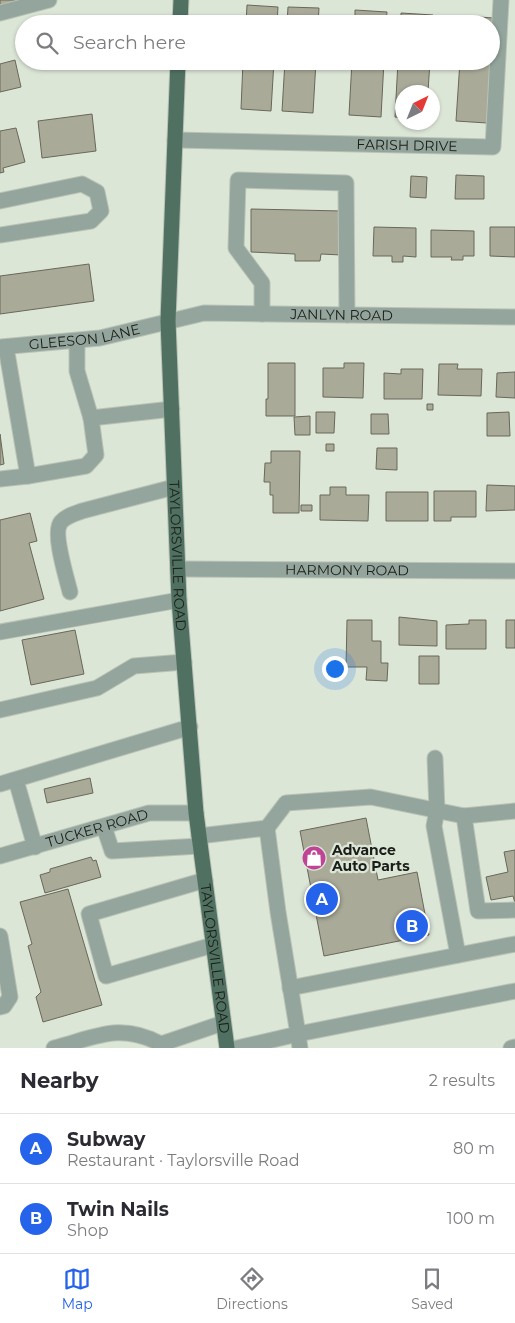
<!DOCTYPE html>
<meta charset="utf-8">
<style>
:root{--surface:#fff;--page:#f2f2f3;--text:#2b2b33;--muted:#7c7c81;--line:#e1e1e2;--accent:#2563eb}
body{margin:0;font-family:Montserrat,sans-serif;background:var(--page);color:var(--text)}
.compass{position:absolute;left:395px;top:85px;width:45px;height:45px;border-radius:50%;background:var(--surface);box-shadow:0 1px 4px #0004;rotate:43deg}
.you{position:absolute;left:334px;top:668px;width:18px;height:18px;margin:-12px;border:4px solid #fff;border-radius:50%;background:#1a73e8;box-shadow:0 0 0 8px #1a73e833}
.badge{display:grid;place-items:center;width:32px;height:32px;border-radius:50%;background:var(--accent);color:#fff;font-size:16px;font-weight:700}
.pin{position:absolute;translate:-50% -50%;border:2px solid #fff;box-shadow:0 1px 5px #0006}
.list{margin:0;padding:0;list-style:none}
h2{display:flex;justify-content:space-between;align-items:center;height:65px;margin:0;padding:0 20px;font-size:21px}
h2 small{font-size:16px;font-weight:400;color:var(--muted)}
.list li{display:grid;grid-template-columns:32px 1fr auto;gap:15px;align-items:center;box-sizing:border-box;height:70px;padding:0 20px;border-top:1px solid var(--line)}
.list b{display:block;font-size:19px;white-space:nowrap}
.list p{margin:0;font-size:16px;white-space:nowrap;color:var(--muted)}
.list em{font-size:16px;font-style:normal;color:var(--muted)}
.icon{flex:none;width:28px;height:28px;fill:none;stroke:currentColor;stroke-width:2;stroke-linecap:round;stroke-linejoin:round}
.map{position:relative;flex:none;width:515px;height:1048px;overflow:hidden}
.search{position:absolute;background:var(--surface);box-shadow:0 1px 4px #0004;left:15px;right:15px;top:15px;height:55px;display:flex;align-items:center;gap:12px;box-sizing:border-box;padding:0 18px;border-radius:28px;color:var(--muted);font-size:19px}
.sheet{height:205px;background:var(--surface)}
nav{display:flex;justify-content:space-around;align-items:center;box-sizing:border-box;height:70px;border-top:1px solid var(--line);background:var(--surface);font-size:14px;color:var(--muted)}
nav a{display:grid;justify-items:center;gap:2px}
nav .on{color:var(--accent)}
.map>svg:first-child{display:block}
.building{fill:#aa9;stroke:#686859}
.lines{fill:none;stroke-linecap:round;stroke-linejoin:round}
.minor-casing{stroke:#b9c2b5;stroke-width:17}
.major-casing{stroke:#b9c2b5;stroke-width:17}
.minor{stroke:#93a59c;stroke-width:15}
.major{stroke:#507162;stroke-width:15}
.labels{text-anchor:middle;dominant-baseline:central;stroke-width:4.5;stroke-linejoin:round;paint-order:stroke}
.street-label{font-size:14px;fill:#1a1d18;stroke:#dce6d7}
.poi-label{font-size:14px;font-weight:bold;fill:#1a1d18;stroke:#dce6d7;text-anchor:start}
</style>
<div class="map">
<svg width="515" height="1048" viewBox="0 0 515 1048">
<rect width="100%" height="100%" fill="#dce6d7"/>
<path class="building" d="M0 0H47L0 13Z
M247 5 278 7 277 24H246Z
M288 7 319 8 318 24H287Z
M355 10 387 12 386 24H355Z
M401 13 433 15 432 24H401Z
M463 16 494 18 491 59V24H463Z
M15 60 21 87 0 92V64Z
M243 61H274L271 111 241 109Z
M285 61H316L313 113 282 111Z
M352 61H384L381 117 349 115Z
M398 61H430L428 92H402V118L395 117Z
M460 61H491L487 123 456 121Z
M92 114 96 151 42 158 38 121Z
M16 128 25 162 3 168 4 172 0 173V131Z
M456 175 484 176V199H455Z
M411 176 427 177 426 198 410 197Z
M251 209 342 211 341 255 321 254 320 261H295V254L251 252Z
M374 227 416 228V257L403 256V262H392V256H373Z
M490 227H515V257L490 256Z
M431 230 474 231V256H463V260H451L452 257H431Z
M89 264 94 301 0 314V276Z
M268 363H295V416H266V399H268Z
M344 363H364L363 398 323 397V368H344Z
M439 364H458L457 369H482L481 396 438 395Z
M401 369H423L422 399H384V373L401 374Z
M515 372V398L496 397 497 373Z
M427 404H433V410H427Z
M316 412H335L334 433H316Z
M509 412 510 436H487V413Z
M371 414H388L389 434H371Z
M310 416V435H295L294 417Z
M0 434 4 464 0 465Z
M326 444H334V451H326Z
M377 448H397V470L376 469Z
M271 451H300L299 513H273V495H270V482H264L265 463H271Z
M487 485 515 486V510L486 511Z
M330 487H346V495H369L368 521 320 520V495H330Z
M434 491H476V517H451V521H434Z
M386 492H428V521H386Z
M301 505H312V511H301Z
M30 513 37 541 29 543 44 599 0 611V520Z
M399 617 437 621V646L399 645Z
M347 620H372V641H381V663H388L387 681 366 680 367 667H346Z
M469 620H486V649H446V625L469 624Z
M506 620H515V648H506Z
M75 630 84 674 31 685 22 640Z
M419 656H439V684H419Z
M90 778 93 793 47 803 44 789Z
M366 818 378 880 417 872 429 935 324 956 300 831Z
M515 850V903L513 896 491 900 486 877 508 872 504 852Z
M91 857 93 861 96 860 101 877 45 893 40 875 50 872V869Z
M68 889 102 1005 43 1022 36 997 41 992 28 946 32 944 20 902Z"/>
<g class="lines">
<defs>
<g id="minor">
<path d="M0 13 49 0"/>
<path id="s1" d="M175 140 493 147 501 0"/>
<path d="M0 201 82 184 97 192 101 211 91 221 0 235"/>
<path d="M262 314V283L236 248 238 180 346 183 347 315"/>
<path d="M77 341V371L91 418 172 409"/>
<path id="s2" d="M0 347 100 338 204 313 515 317"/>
<path d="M6 347 28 476 86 466 96 455 91 418"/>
<path d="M0 479 28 476"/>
<path id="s3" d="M178 569 515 571"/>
<path d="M70 592C67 579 52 532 61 522 66 516 74 514 82 511L174 487"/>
<path d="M0 632 179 600"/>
<path d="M0 710 97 688 134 666 184 662"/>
<path d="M435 758 437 810 434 826 458 955"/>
<path d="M16 780 35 847"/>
<path d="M0 784 190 727"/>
<path d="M515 811 464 816 478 911 515 910"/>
<path d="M104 827 112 851 200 846"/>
<path d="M267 828 286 803 371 797 464 816"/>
<path d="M199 836 267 828 278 912 298 1034 237 1048"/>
<path id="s4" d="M0 856 149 813H196"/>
<path d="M205 880 89 914 106 976 213 945"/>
<path d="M0 936 10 997 4 1006 0 1007"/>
<path d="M290 988 515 944"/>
<path d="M54 1048C96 1037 120 1022 161 1044"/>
<path d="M160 1048 161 1044 223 1023"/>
<path d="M300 1048 298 1034 515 991"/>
<path d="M511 1048 515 1047"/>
</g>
<g id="major">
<path d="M180 24 181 0"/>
<path id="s5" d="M178 61 168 321 179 600 196 813 227 1048"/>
</g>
</defs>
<use href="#minor" class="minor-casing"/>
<use href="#major" class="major-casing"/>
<use href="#minor" class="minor"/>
<use href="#major" class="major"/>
</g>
<defs>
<symbol id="shop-disc" viewBox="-11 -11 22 22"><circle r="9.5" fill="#bf4495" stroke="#dce6d7"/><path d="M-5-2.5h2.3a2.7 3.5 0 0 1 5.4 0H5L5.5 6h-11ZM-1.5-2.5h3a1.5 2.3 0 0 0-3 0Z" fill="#fff"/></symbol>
</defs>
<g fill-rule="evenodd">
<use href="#shop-disc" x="300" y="844" width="28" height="28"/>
</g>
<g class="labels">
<g class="street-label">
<text stroke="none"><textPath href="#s1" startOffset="232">FARISH DRIVE</textPath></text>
<text stroke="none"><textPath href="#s2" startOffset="345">JANLYN ROAD</textPath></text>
<text stroke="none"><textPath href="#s2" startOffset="85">GLEESON LANE</textPath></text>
<text stroke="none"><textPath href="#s5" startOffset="495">TAYLORSVILLE ROAD</textPath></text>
<text stroke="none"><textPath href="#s3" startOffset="169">HARMONY ROAD</textPath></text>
<text stroke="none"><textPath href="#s4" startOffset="101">TUCKER ROAD</textPath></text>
<text stroke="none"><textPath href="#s5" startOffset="900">TAYLORSVILLE ROAD</textPath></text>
</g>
<g class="poi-label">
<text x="332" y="850">Advance<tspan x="332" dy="16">Auto Parts</tspan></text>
</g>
</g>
</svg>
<svg class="compass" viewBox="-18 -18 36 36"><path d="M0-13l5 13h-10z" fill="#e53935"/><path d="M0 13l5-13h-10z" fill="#7c7c81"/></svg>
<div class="you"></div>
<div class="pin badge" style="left:322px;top:899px">A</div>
<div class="pin badge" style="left:412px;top:926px">B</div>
<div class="search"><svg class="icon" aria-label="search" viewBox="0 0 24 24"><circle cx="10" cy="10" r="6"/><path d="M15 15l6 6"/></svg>Search here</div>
</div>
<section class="sheet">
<h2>Nearby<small>2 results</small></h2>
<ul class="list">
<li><span class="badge">A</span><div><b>Subway</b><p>Restaurant · Taylorsville Road</p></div><em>80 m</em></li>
<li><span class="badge">B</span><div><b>Twin Nails</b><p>Shop</p></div><em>100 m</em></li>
</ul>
</section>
<nav>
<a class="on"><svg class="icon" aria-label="map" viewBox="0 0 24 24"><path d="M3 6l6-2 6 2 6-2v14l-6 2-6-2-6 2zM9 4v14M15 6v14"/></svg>Map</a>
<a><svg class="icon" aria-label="directions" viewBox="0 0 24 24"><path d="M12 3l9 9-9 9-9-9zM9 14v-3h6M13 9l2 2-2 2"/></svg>Directions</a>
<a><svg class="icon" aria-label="saved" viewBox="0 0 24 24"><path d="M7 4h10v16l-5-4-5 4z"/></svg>Saved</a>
</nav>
